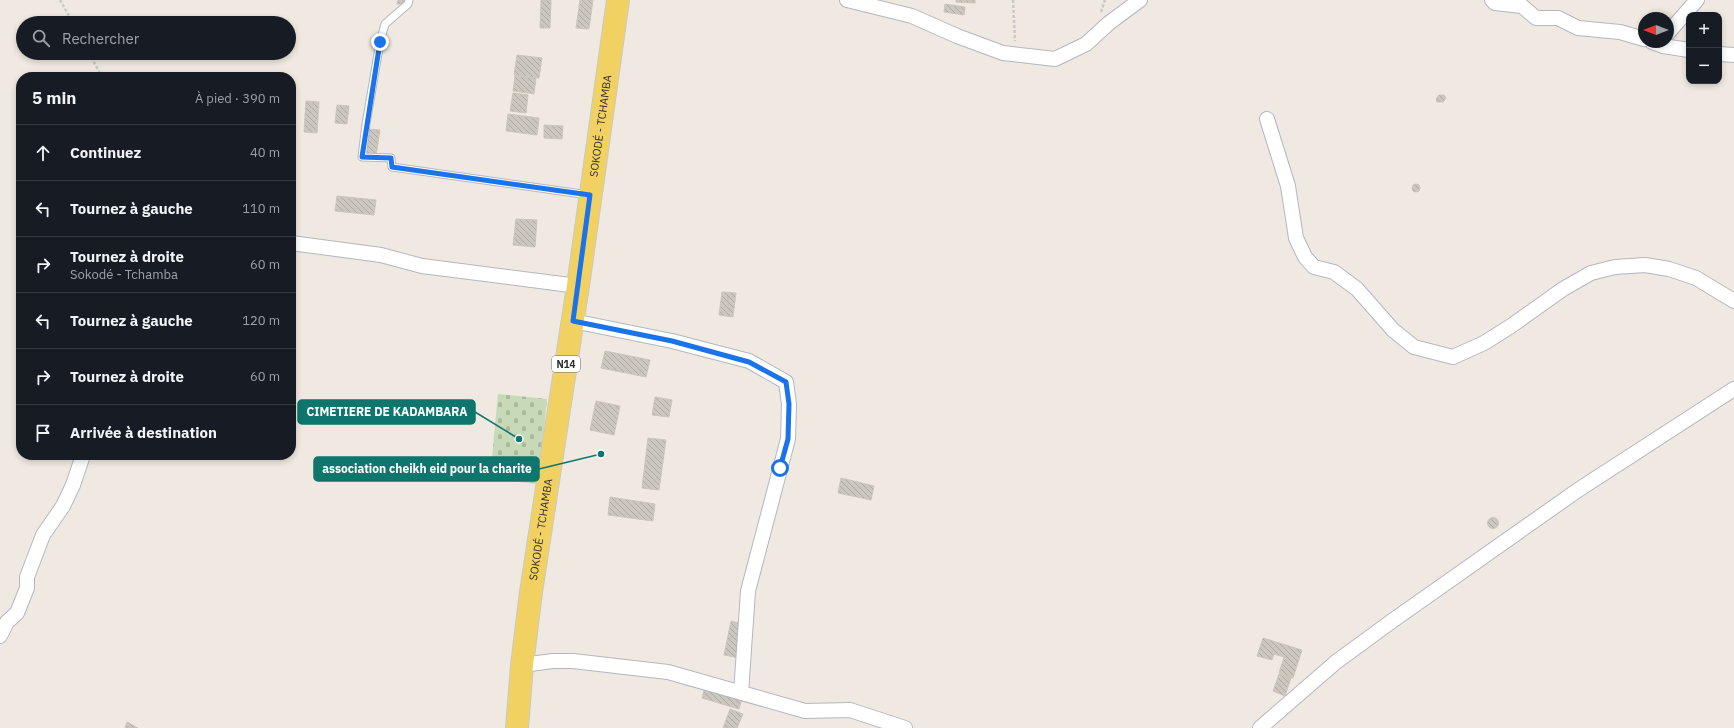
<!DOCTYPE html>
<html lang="fr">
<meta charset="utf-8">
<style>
:root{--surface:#171b24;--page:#242831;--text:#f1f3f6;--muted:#9ea1a6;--line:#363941}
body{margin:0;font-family:"IBM Plex Sans",sans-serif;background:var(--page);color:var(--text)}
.controls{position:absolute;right:12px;top:12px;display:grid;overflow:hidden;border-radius:8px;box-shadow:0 2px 6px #0003}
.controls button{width:36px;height:36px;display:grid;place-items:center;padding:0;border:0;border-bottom:1px solid var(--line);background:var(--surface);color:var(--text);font:20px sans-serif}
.compass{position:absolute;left:1638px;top:12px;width:36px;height:36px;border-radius:50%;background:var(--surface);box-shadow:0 2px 6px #0003;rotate:270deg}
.stop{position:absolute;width:12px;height:12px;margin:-9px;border:3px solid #1a73e8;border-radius:50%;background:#fff}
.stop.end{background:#1a73e8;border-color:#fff;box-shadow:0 1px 4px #0008}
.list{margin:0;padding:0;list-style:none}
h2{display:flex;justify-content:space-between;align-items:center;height:52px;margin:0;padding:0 16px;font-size:17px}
h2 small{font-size:13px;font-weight:400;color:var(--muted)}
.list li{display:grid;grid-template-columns:26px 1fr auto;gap:12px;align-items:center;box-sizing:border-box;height:56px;padding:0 16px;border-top:1px solid var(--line)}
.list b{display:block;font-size:15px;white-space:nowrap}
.list p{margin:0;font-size:13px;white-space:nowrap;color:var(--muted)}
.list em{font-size:13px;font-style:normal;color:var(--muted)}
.icon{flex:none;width:22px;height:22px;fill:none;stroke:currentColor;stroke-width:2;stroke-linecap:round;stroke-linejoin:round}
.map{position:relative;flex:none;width:1734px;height:728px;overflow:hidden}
.search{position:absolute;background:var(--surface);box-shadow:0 2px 6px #0003;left:16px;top:16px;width:280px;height:44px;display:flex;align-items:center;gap:10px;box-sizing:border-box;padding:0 14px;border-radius:22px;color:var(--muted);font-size:15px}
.panel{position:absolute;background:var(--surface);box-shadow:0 2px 6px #0003;left:16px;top:72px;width:280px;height:388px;border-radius:16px}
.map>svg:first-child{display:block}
.cemetery{fill:url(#cemetery-stones)}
.building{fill:url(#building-back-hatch);stroke:#cbc5ba}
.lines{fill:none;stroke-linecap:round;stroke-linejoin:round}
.lane-casing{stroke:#b4b7c1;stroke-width:9}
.street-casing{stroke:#b4b7c1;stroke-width:16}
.primary-casing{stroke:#c9c9c9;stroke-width:24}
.path{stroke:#c9c9c9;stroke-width:2.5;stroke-dasharray:3 2;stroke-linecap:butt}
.lane{stroke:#fff;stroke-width:7}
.street{stroke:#fff;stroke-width:14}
.primary{stroke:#f2d163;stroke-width:22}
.route{stroke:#1a73e8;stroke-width:5}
.labels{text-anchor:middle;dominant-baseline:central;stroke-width:3;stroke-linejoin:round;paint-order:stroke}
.shield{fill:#fff;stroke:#6d6d6d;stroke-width:1}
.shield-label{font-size:10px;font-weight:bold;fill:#2e2e2e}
.street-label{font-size:11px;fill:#2e2e2e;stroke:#fff}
.leader{fill:none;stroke:#0f766e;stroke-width:1.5}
.callout-dot{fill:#0f766e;stroke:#fff;stroke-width:1.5}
.callout{fill:#0f766e;stroke:#0f766e;stroke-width:1.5}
.callout-label{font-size:12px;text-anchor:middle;font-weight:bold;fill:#fff}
</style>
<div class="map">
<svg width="1734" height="728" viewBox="0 0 1734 728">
<defs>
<pattern id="cemetery-stones" width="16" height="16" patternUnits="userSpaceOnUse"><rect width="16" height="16" fill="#c8d9b8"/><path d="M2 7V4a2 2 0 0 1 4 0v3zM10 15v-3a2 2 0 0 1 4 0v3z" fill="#acbb9e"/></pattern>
<pattern id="building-back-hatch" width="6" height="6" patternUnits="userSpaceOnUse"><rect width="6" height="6" fill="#cbc7bf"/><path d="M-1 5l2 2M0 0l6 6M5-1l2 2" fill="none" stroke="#afaba4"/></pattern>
</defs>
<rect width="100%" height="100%" fill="#efe9e1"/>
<path class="cemetery" d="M498 394 547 399 539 484 490 479Z"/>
<path class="building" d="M398 0H407L406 4H397Z
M541 0H551L550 28H540Z
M580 0H593L589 29 576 28Z
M956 0H975V3L956 2Z
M945 4 965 7 964 15 944 12Z
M517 55 542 58 539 78 514 75Z
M515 76 536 78 534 94 513 91Z
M513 93 528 95 526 113 510 111Z
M1439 95H1444L1446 98 1443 102H1437L1436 99Z
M306 101 319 102 317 133 304 132Z
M337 105 349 106 347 124 335 123Z
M508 114 539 118 537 135 506 131Z
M544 125 563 126 562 139 544 138Z
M368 129 380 130 376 156H366Z
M1412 188a4 4 0 1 1 8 0a4 4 0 1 1-8 0Z
M337 196 376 200 374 215 335 211Z
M516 219 537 220 535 247 513 245Z
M722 292 736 293 733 317 719 315Z
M605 351 650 360 646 377 601 368Z
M655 397 672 400 669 417 652 415Z
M596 401 620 406 614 435 590 430Z
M648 438 666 440 659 490 642 488Z
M841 478 874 486 871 500 838 493Z
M610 497 655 504 653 521 608 515Z
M1487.5 523a5.5 5.5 0 1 1 11 0a5.5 5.5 0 1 1-11 0Z
M731 621 746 625 739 658 724 655Z
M1263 638 1302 650 1293 678 1279 673 1284 657 1274 654 1272 660 1257 656Z
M1279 674 1291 678 1285 696 1273 691Z
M706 683 743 695 739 709 702 698Z
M730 709 743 714 737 728H723Z
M127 722 138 728H125Z"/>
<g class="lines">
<defs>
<path id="lane" d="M409 0 408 4 385 24 380 42 366 124 362 157 391 158 392 167 589 195"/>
<path id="street" d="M847 0 912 16 957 36 1003 53 1055 59 1086 44 1109 23 1140 0
M1492 0 1495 3 1522 6 1536 18H1558L1578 28 1620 32 1644 39
M1668 33 1697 0
M1652 42 1663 46 1689 50
M1719 54 1734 55
M1267 119 1288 186 1296 238 1305 257 1314 267 1334 272 1357 289 1393 330 1414 347 1453 357 1484 343 1511 326 1563 289 1591 273 1615 267 1645 265 1669 269 1696 278 1734 301
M291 243 381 255 422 266 578 286
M573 321 672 341 749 361 786 382 789 404 788 439 748 591 741 693
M0 636 7 622 17 613 27 588V577L43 535 63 506 73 485 83 455
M522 665 553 661H573L668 672 805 711 850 710 905 728
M1260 728 1336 662 1392 621 1578 490 1734 389"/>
<g id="primary">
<path id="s1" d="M517 728 522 665 531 592 578 286 618 0"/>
</g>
</defs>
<use href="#lane" class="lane-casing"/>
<use href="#street" class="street-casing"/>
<use href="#primary" class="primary-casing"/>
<path class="path" d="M60 0 73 23
M1013 0 1015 41
M1101 12 1105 0
M89 53 102 77"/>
<use href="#lane" class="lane"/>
<use href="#street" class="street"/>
<use href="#primary" class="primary"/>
</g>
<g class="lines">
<path class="route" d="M380 42 362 157 391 158 392 167 590 195 573 321 672 341 749 362 786 382 789 404 788 439 780 468"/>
</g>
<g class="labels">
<rect class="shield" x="552" y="356" width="28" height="16" rx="3"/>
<g class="shield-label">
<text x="566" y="364">N14</text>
</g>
<g class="street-label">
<text stroke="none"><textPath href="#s1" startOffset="608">SOKODÉ - TCHAMBA</textPath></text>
<text stroke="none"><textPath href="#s1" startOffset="200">SOKODÉ - TCHAMBA</textPath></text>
</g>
</g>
<path class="leader" d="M519 439L475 412M601 454L539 469"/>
<g class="callout-dot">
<circle cx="519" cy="439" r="4"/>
<circle cx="601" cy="454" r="4"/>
</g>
<g class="callout">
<rect x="298" y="400" width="177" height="24" rx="4"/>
<rect x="314" y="457" width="225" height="24" rx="4"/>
</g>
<g class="callout-label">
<text x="387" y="416">CIMETIERE DE KADAMBARA</text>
<text x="427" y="473">association cheikh eid pour la charite</text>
</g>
</svg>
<div class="controls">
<button>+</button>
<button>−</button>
</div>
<svg class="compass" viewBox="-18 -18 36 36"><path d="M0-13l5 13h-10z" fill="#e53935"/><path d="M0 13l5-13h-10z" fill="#9ea1a6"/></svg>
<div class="stop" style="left:780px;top:468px"></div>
<div class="stop end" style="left:380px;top:42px"></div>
<div class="search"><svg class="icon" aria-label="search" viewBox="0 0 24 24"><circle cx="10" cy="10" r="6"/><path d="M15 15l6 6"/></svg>Rechercher</div>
<section class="panel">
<h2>5 min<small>À pied · 390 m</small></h2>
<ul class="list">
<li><svg class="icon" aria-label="ahead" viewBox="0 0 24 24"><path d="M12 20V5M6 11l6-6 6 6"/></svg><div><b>Continuez</b></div><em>40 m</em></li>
<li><svg class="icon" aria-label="left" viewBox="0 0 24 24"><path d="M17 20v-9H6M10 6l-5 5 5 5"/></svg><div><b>Tournez à gauche</b></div><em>110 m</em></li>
<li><svg class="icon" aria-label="right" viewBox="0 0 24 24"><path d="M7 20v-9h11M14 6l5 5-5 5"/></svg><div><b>Tournez à droite</b><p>Sokodé - Tchamba</p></div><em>60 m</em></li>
<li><svg class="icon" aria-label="left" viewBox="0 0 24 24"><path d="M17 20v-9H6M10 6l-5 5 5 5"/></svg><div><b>Tournez à gauche</b></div><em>120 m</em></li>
<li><svg class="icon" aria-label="right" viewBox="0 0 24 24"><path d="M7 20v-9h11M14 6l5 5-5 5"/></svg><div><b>Tournez à droite</b></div><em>60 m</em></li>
<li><svg class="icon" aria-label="arrive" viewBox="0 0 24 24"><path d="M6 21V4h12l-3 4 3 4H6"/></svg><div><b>Arrivée à destination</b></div></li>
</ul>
</section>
</div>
